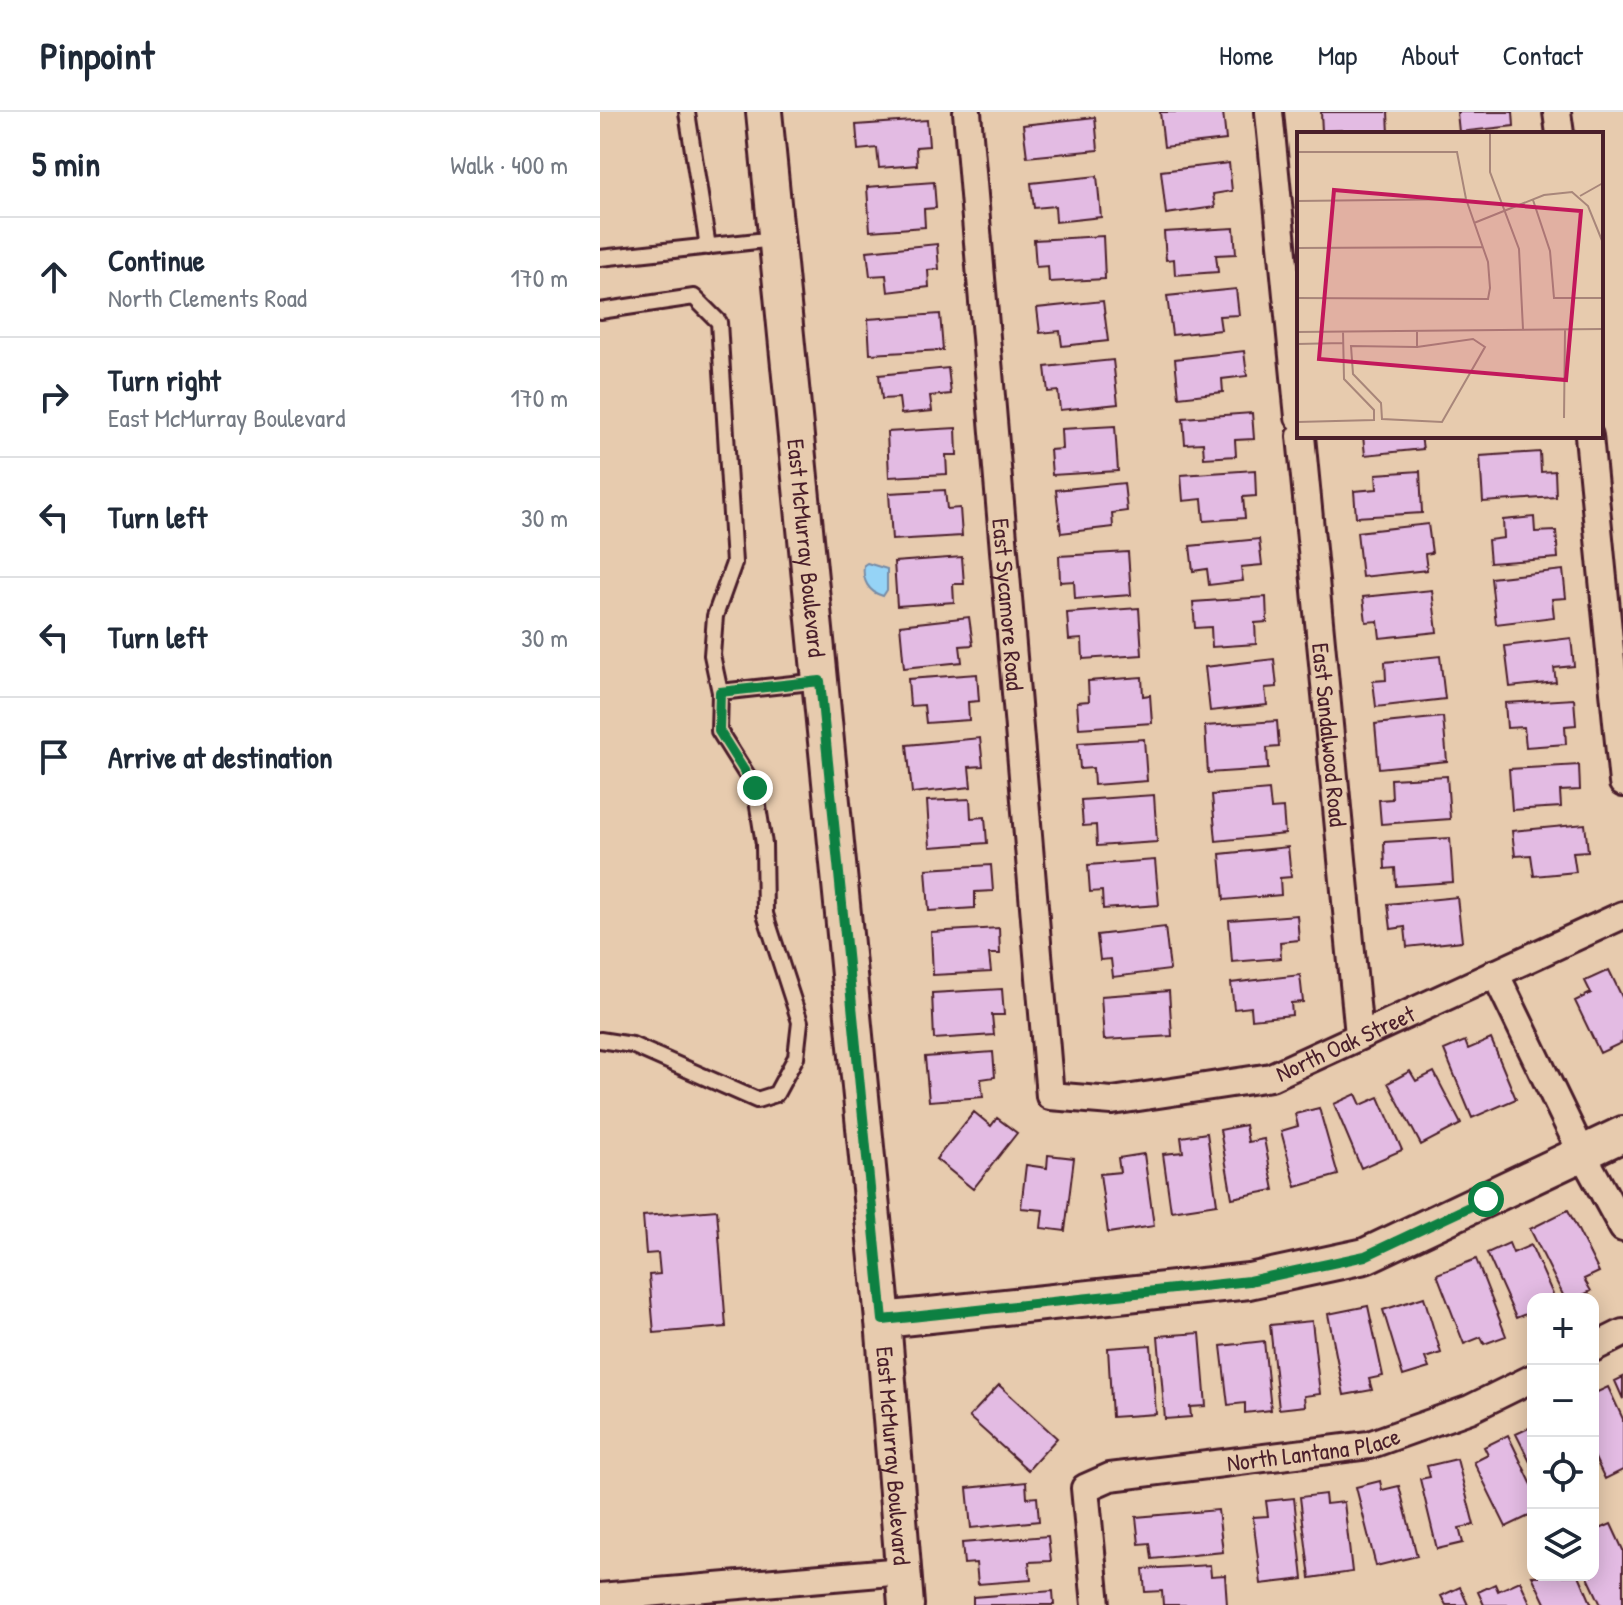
<!DOCTYPE html>
<meta charset="utf-8">
<style>
:root{--surface:#fff;--page:#f6f6f7;--text:#1f2937;--muted:#747a83;--line:#e0e1e3}
body{margin:0;font-family:"Patrick Hand",sans-serif;background:var(--page);color:var(--text)}
.controls{position:absolute;right:24px;bottom:24px;display:grid;overflow:hidden;border-radius:16px;box-shadow:0 4px 20px #0003}
.controls button{width:72px;height:72px;display:grid;place-items:center;padding:0;border:0;border-bottom:2px solid var(--line);background:var(--surface);color:var(--text);font:40px sans-serif}
.stop{position:absolute;width:24px;height:24px;margin:-18px;border:6px solid #0b8043;border-radius:50%;background:#fff}
.stop.end{background:#0b8043;border-color:#fff;box-shadow:0 2px 8px #0008}
.list{margin:0;padding:0;list-style:none}
h2{display:flex;justify-content:space-between;align-items:center;height:104px;margin:0;padding:0 32px;font-size:34px}
h2 small{font-size:26px;font-weight:400;color:var(--muted)}
.list li{display:grid;grid-template-columns:52px 1fr auto;gap:24px;align-items:center;box-sizing:border-box;height:120px;padding:0 32px;border-top:2px solid var(--line)}
.list b{display:block;font-size:30px;white-space:nowrap}
.list p{margin:0;font-size:26px;white-space:nowrap;color:var(--muted)}
.list em{font-size:26px;font-style:normal;color:var(--muted)}
.icon{flex:none;width:44px;height:44px;fill:none;stroke:currentColor;stroke-width:2;stroke-linecap:round;stroke-linejoin:round}
.map{position:relative;flex:none;width:1023px;height:1493px;overflow:hidden}
header{display:flex;align-items:center;gap:48px;box-sizing:border-box;height:112px;padding:0 40px;background:var(--surface);border-bottom:2px solid var(--line)}
header strong{font-size:38px}
nav{display:flex;gap:44px;margin-inline-start:auto;font-size:28px}
main{display:flex}
aside{flex:1;background:var(--surface)}
.map>svg:first-child{display:block}
.water{fill:#95d3f6;stroke:#778ba5;stroke-width:2}
.building{fill:#e3bbe3;stroke:#4a1f2b;stroke-width:2}
.lines{fill:none;stroke-linecap:round;stroke-linejoin:round}
.service-casing{stroke:#4a1f2b;stroke-width:20}
.minor-casing{stroke:#4a1f2b;stroke-width:32}
.tertiary-casing{stroke:#4a1f2b;stroke-width:40}
.service{stroke:#e7cbae;stroke-width:14}
.minor{stroke:#e7cbae;stroke-width:26}
.tertiary{stroke:#e7cbae;stroke-width:34}
.route{stroke:#0b8043;stroke-width:10}
.labels{text-anchor:middle;dominant-baseline:central;stroke-width:7;stroke-linejoin:round;paint-order:stroke}
.street-label{font-size:24px;fill:#4a1f2b;stroke:#e7cbae}
.inset-road{fill:none;stroke:#a8867a;stroke-width:2}
.view{fill:#c2185b;fill-opacity:0.15;stroke:#c2185b;stroke-width:4}
.inset-edge{fill:none;stroke:#4a1f2b;stroke-width:4}
</style>
<header>
<strong>Pinpoint</strong>
<nav><a>Home</a><a>Map</a><a>About</a><a>Contact</a></nav>
</header>
<main>
<aside>
<h2>5 min<small>Walk · 400 m</small></h2>
<ul class="list">
<li><svg class="icon" aria-label="ahead" viewBox="0 0 24 24"><path d="M12 20V5M6 11l6-6 6 6"/></svg><div><b>Continue</b><p>North Clements Road</p></div><em>170 m</em></li>
<li><svg class="icon" aria-label="right" viewBox="0 0 24 24"><path d="M7 20v-9h11M14 6l5 5-5 5"/></svg><div><b>Turn right</b><p>East McMurray Boulevard</p></div><em>170 m</em></li>
<li><svg class="icon" aria-label="left" viewBox="0 0 24 24"><path d="M17 20v-9H6M10 6l-5 5 5 5"/></svg><div><b>Turn left</b></div><em>30 m</em></li>
<li><svg class="icon" aria-label="left" viewBox="0 0 24 24"><path d="M17 20v-9H6M10 6l-5 5 5 5"/></svg><div><b>Turn left</b></div><em>30 m</em></li>
<li><svg class="icon" aria-label="arrive" viewBox="0 0 24 24"><path d="M6 21V4h12l-3 4 3 4H6"/></svg><div><b>Arrive at destination</b></div></li>
</ul>
</aside>
<div class="map">
<svg width="1023" height="1493" viewBox="0 0 1023 1493">
<rect width="100%" height="100%" fill="#e7cbae"/>
<filter id="ink" filterUnits="userSpaceOnUse"><feTurbulence type="fractalNoise" baseFrequency=".0125" numOctaves="2"/><feDisplacementMap in="SourceGraphic" scale="16" xChannelSelector="R" yChannelSelector="G"/><feConvolveMatrix kernelMatrix="1 2 1 2 8 2 1 2 1" color-interpolation-filters="sRGB"/></filter>
<g filter="url(#ink)">
<path class="water" d="M267 451 287 457V478L283 484C268 480 262 468 264 453Z"/>
<path class="building" d="M560 0H623L626 28 564 35Z
M721 0H788L789 22H743L742 18 722 19Z
M857 0H913L914 14 859 20Z
M495 5 498 38 427 45 423 13Z
M327 8 329 34 316 35 317 53 279 56 277 36 258 38 256 13Z
M629 51 632 79 613 82 615 95 566 102 561 59Z
M497 64 501 105 456 110 455 94 434 96 431 71Z
M334 70 336 96 324 97 325 115 270 119 267 75Z
M634 116 636 142 616 143 618 160 575 163 574 147 566 148 564 120Z
M503 124 505 167 449 170 448 154 436 155 434 128Z
M337 132 339 157 328 158 329 175 288 180 286 163 270 164 267 139Z
M636 177 639 203 619 204 621 218 572 223 567 184Z
M503 189 508 229 462 234 460 219 440 221 437 196Z
M340 202 343 238 270 242 268 207Z
M644 239 647 264 622 267 623 280 579 285 575 247Z
M513 248 518 292 460 298 458 279 448 280 445 255Z
M348 256 351 282 330 284 332 299 301 302 299 286 282 287 279 263Z
M652 301 654 327 635 328 636 344 604 346 603 331 585 332 583 306Z
M515 314 518 359 452 363 450 338 462 337 461 317Z
M356 316 357 343H346L347 362 289 365 287 320Z
M752 324H821L823 337 765 343 763 324Z
M940 340 941 360 955 359 956 385 883 390 880 344Z
M655 358 656 384 643 385 645 406 604 409 602 387 583 389 581 363Z
M820 359 822 401 756 405 754 379 777 377 776 362Z
M524 371 527 399 512 401 513 415 461 421 456 378Z
M345 378 347 397 360 396 362 424 292 428 289 381Z
M934 405 935 420 956 419 958 446 890 451 888 428 904 426 903 408Z
M828 412 832 441 825 442 827 458 762 465 757 420Z
M659 427 662 453 641 455 643 469 609 473 607 457 593 459 590 434Z
M528 440 531 483 475 487 474 469 460 470 459 444Z
M362 445 364 472H353L354 490 297 494 294 450Z
M963 458 966 486 952 487 954 505 896 512 891 466Z
M832 478 837 520 780 526 778 509 766 510 763 485Z
M666 485 667 510 655 511 656 532 612 535 611 515 595 516 593 490Z
M539 496 542 543 483 547 482 527 469 528 467 501Z
M369 505 373 533 360 534 362 550 304 556 300 513Z
M971 526 974 554 954 556 956 570 910 575 905 534Z
M840 544 845 587 776 595 773 569 786 568 785 550Z
M674 547 677 575 665 576 667 593 610 599 605 555Z
M377 562 379 589 368 590 369 608 326 611 324 593 310 594 308 567Z
M542 565 543 584 550 583 552 611 479 616 477 590 489 589 488 569Z
M974 587 976 613 965 614 966 632 926 635 924 615 907 616 905 591Z
M843 605 847 649 779 656 775 612Z
M677 609 679 635 667 636 668 657 608 661 605 614Z
M380 626 383 654 369 655 371 675 312 681 307 633Z
M544 627 547 669 494 673 493 656 480 657 478 631Z
M979 653 980 678 960 679 961 695 912 698 909 657Z
M847 664 850 707 781 712 779 688 792 687 791 667Z
M669 678 671 697 683 696 685 722 616 729 612 683Z
M554 683 557 730 497 734 496 713 483 714 481 688Z
M370 687 371 706 385 705 387 731 330 735 327 689Z
M985 712 988 739 973 740 976 760 934 764 931 743 915 744 912 719Z
M850 726 853 770 796 774 795 756 785 757 784 730Z
M688 735 691 765 680 766 681 783 624 788 620 742Z
M555 748 559 793 503 797 502 779 490 780 488 753Z
M391 753 393 779 375 780V796L329 799 326 757Z
M857 785 862 829 807 835 805 815 791 817 788 792Z
M697 803 699 828 680 830 681 846 632 850 629 808Z
M565 815 570 858 513 865 511 847 500 848 497 823Z
M399 816 400 842H389L391 860 333 863 331 820Z
M1009 858 1023 887V930L1000 941 975 889 991 881 985 869Z
M700 863 703 890 691 891 692 903 652 907 651 895 634 897 631 871Z
M402 877 404 903H392L394 923 334 927 332 881Z
M569 879 572 924 504 928 501 884Z
M891 927 916 987 872 1006 844 938 865 929 868 937Z
M393 940 395 965 381 967 383 985 329 989 325 945Z
M810 959 816 969 834 960 861 1012 821 1033 788 971Z
M756 982 761 993 779 985 802 1038 761 1056 734 992Z
M719 996 738 1063 696 1075 681 1019 698 1014 695 1002Z
M374 1000 391 1014 397 1006 417 1021 373 1077 336 1047Z
M645 1013 648 1030 664 1027 674 1078 632 1086 620 1018Z
M607 1021 617 1092 571 1099 563 1042 583 1040 581 1025Z
M544 1042 554 1114 508 1121 500 1062 520 1060 518 1046Z
M448 1043 474 1046 465 1119 441 1116 443 1098 421 1096 426 1053 447 1056Z
M117 1098 126 1215 54 1221 49 1163 60 1162 58 1141 46 1142 43 1104Z
M968 1098 999 1160 984 1167 991 1179 975 1187H965L930 1117Z
M909 1131 913 1141 931 1133 955 1187H933V1199L916 1206 887 1141Z
M876 1147 906 1224 884 1232 881 1225 864 1232 837 1162Z
M824 1185 841 1241 825 1246 829 1256 803 1264 783 1198Z
M768 1194 783 1264 769 1267 772 1278 744 1283 728 1202Z
M712 1209 720 1282 704 1284 705 1294 679 1297 670 1213Z
M600 1221 606 1294 590 1295 591 1305 565 1307 558 1224Z
M664 1229 671 1298 645 1301V1291L628 1293 621 1234Z
M551 1233 556 1302 512 1305 508 1236Z
M1023 1265V1287L1015 1269Z
M399 1273 457 1326 428 1358 369 1305Z
M1008 1275 1023 1307V1358L1005 1367 993 1342V1282Z
M933 1314V1356L916 1322Z
M908 1323 933 1375V1402L906 1415 874 1350 888 1343 884 1335Z
M857 1347 874 1413 859 1416 863 1431 837 1437 820 1367 830 1365 827 1354Z
M780 1369 782 1378 799 1374 817 1444 776 1454 756 1375Z
M426 1370 427 1386 437 1385 439 1409 371 1416 367 1376Z
M725 1382 726 1392 744 1390 752 1460 710 1466 700 1385Z
M694 1386 703 1467 661 1472 653 1405 668 1404 666 1389Z
M618 1398 623 1440 552 1447 550 1431 539 1432 536 1405Z
M1011 1412 1023 1438V1493H1001L987 1463H993V1420Z
M448 1424 451 1449 429 1450 431 1468 378 1472 376 1451 364 1452 362 1431Z
M610 1453 611 1464 625 1463 627 1493H563L562 1479 545 1480 543 1457Z
M979 1463 992 1493H946L932 1464Z
M920 1469 931 1493H884L878 1480 895 1472 898 1479Z
M860 1475 868 1493H846L841 1484Z
M453 1479 454 1493H373V1485Z"/>
<g class="lines">
<defs>
<path id="service" d="M87 0 108 135
M0 146 176 127
M0 199 94 185 119 210 134 451 115 504 112 543 120 580 119 619 155 676 164 732 165 802 200 910 196 945 176 982 157 988 32 933 0 928
M120 580 220 569"/>
<g id="minor">
<path id="s1" d="M367 0 450 984 512 989 671 965 1023 803"/>
<path d="M669 0 699 305"/>
<path d="M957 0 960 22"/>
<path id="s2" d="M701 324 759 923"/>
<path d="M989 324 1023 671"/>
<path d="M895 861 982 1041 1023 1116"/>
<path d="M993 1236 1023 1221"/>
<path d="M0 1485 303 1459"/>
<path id="s3" d="M496 1493 485 1376 510 1365 769 1333 870 1297 933 1266"/>
</g>
<g id="tertiary">
<path id="s4" d="M164 0 283 1208 306 1493"/>
<path d="M283 1208 649 1169 765 1144 1023 1022"/>
</g>
</defs>
<use href="#service" class="service-casing"/>
<use href="#minor" class="minor-casing"/>
<use href="#tertiary" class="tertiary-casing"/>
<use href="#service" class="service"/>
<use href="#minor" class="minor"/>
<use href="#tertiary" class="tertiary"/>
</g>
</g>
<g class="lines" filter="url(#ink)">
<path class="route" d="M155 676 119 619 120 580 220 569 283 1208 649 1169 765 1144 886 1087"/>
</g>
<g class="labels">
<g class="street-label">
<text stroke="none"><textPath href="#s4" startOffset="438">East McMurray Boulevard</textPath></text>
<text stroke="none"><textPath href="#s1" startOffset="494">East Sycamore Road</textPath></text>
<text stroke="none"><textPath href="#s2" startOffset="300">East Sandalwood Road</textPath></text>
<text stroke="none"><textPath href="#s1" startOffset="1292">North Oak Street</textPath></text>
<text stroke="none"><textPath href="#s3" startOffset="350">North Lantana Place</textPath></text>
<text stroke="none"><textPath href="#s4" startOffset="1350">East McMurray Boulevard</textPath></text>
</g>
</g>
<g transform="translate(697 20)">
<rect width="306" height="306" fill="#e7cbae"/>
<path class="inset-road" d="M193 1V40L222 117 226 197M0 20H160L169 67 191 130 193 156 191 167 0 166M283 64 306 51M236 68 253 119 257 166H306M0 69 169 67M177 91 247 63 275 60 291 74 306 111M0 116 186 115M120 199V215L54 214 56 242 84 271 85 287 145 290 188 215 176 207 120 215M0 200 306 197M0 212 46 211M267 286 268 198M0 290 77 288V278L47 247 46 199"/>
<path class="view" d="M37 58 284 79 269 248 22 227Z"/>
<rect width="306" height="306" class="inset-edge"/>
</g>
</svg>
<div class="controls">
<button>+</button>
<button>−</button>
<button><svg class="icon" aria-label="locate" viewBox="0 0 24 24"><circle cx="12" cy="12" r="6"/><path d="M12 2v4M12 18v4M2 12h4M18 12h4"/></svg></button>
<button><svg class="icon" aria-label="layers" viewBox="0 0 24 24"><path d="M12 4l9 5-9 5-9-5zM3 14l9 5 9-5"/></svg></button>
</div>
<div class="stop" style="left:886px;top:1087px"></div>
<div class="stop end" style="left:155px;top:676px"></div>
</div>
</main>
